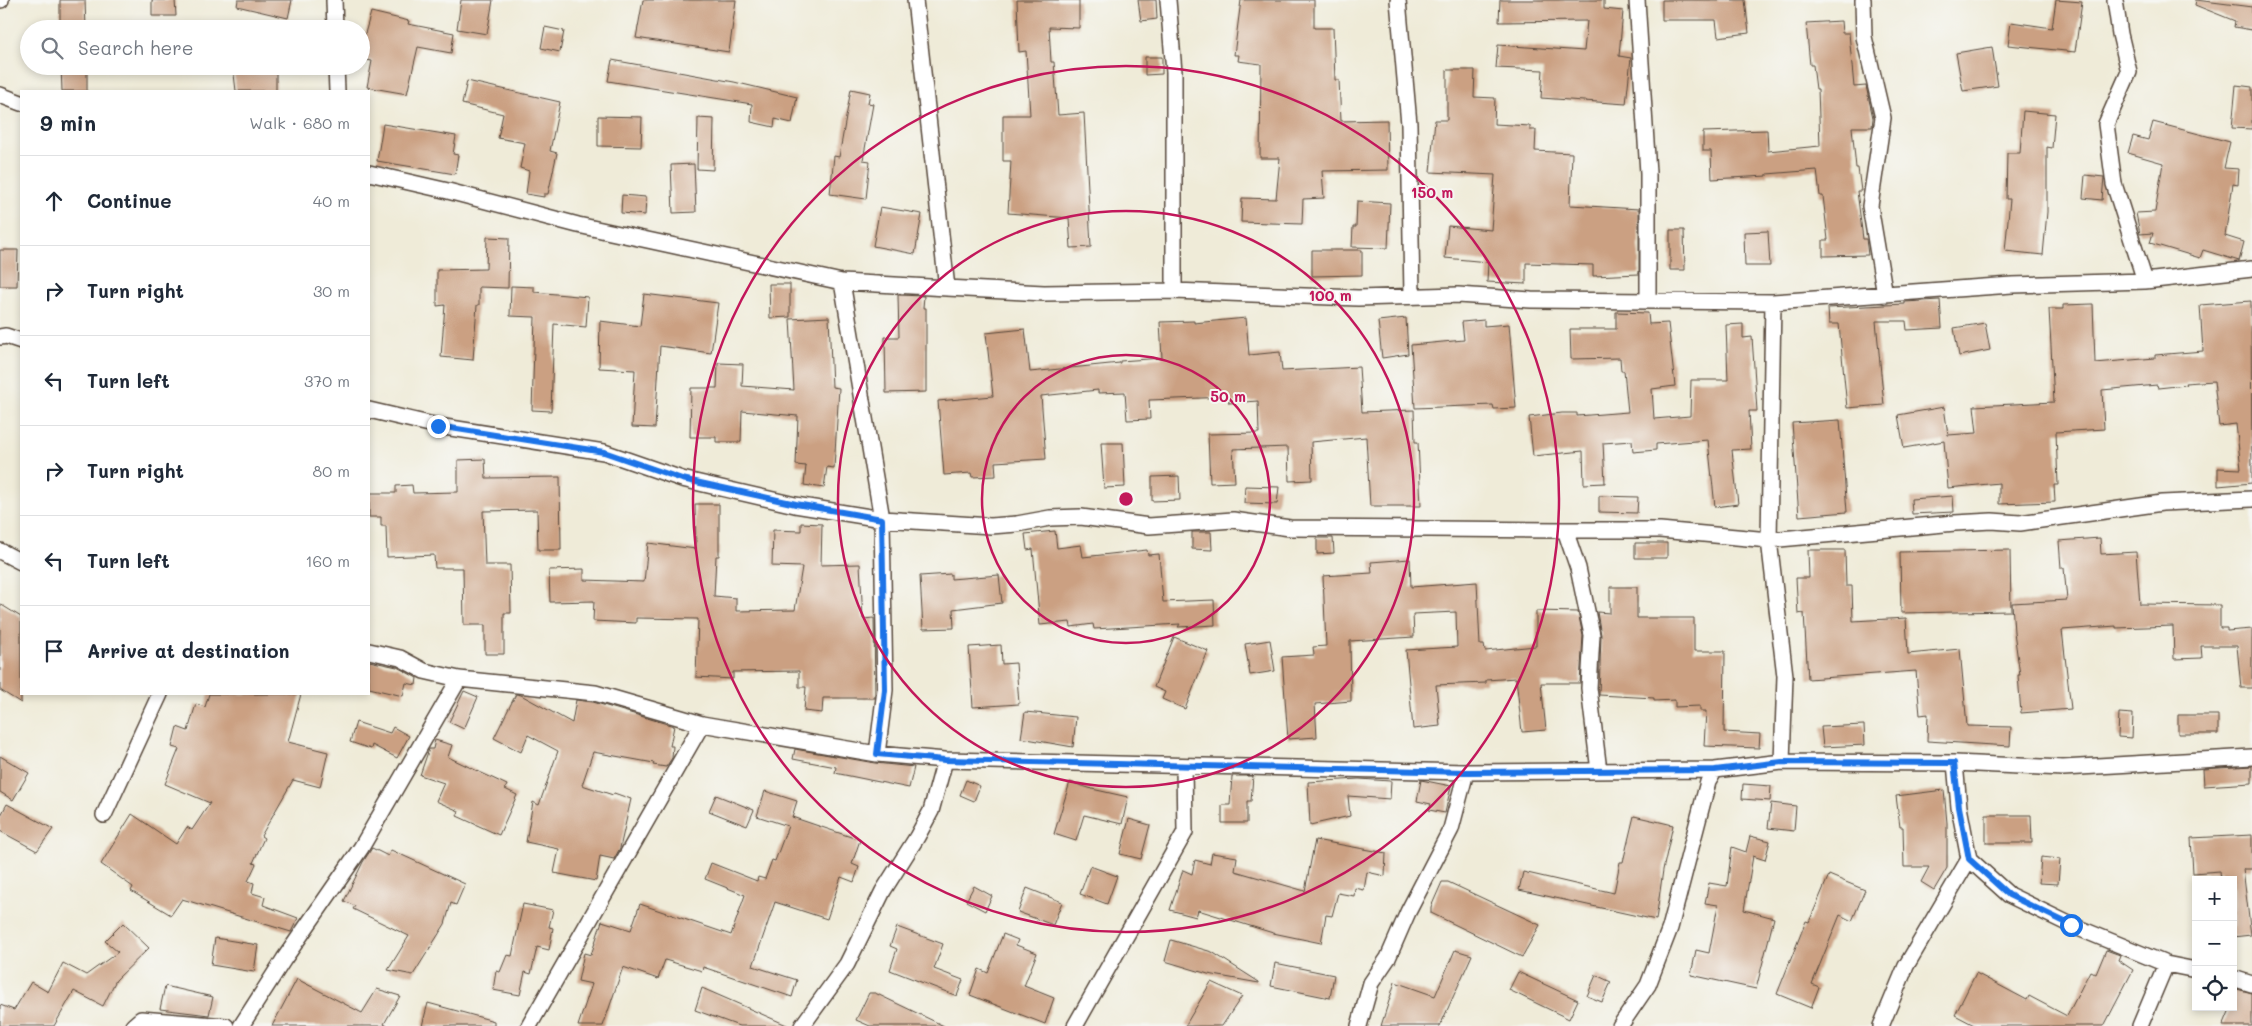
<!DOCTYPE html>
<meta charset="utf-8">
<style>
:root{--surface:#fff;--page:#f6f6f7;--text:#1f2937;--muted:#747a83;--line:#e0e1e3}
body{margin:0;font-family:Mali,sans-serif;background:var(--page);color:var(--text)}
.controls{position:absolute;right:15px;bottom:15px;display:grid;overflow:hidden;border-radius:0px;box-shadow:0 2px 8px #0003}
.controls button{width:45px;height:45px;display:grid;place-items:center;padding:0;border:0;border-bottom:1px solid var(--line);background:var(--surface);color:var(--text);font:25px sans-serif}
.stop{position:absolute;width:15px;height:15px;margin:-11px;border:4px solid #1a73e8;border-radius:50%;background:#fff}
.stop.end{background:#1a73e8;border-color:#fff;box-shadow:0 1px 5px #0008}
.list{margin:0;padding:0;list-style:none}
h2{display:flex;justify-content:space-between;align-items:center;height:65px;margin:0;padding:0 20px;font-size:21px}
h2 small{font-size:16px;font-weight:400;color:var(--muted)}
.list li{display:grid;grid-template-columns:32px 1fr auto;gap:15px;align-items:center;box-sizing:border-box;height:90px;padding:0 20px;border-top:1px solid var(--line)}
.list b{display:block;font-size:19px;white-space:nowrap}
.list em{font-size:16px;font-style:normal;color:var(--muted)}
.icon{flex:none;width:28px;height:28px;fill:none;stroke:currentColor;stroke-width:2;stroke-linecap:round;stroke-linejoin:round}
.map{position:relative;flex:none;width:2252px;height:1026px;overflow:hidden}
.search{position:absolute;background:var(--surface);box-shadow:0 2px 8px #0003;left:20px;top:20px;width:350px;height:55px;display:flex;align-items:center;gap:12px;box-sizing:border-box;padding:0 18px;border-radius:28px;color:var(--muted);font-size:19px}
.panel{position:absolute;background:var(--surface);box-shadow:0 2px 8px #0003;left:20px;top:90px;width:350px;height:605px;border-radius:0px}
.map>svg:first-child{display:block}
.building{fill:#cba082}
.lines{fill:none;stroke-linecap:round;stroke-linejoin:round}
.street-casing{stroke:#56473a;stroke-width:18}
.street{stroke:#fff;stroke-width:15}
.route{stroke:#1a73e8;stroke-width:6}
.ring{fill:none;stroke:#c2185b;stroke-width:2.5}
.centre{fill:#c2185b;stroke:#f6f6f2;stroke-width:2.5}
.ring-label{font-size:15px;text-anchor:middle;font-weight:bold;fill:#c2185b;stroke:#f6f6f2;stroke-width:4;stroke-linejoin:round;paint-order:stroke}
</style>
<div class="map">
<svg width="2252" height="1026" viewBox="0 0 2252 1026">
<rect width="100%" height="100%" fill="#f6f6f2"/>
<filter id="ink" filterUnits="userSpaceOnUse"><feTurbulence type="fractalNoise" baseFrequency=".02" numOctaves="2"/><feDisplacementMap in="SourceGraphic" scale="10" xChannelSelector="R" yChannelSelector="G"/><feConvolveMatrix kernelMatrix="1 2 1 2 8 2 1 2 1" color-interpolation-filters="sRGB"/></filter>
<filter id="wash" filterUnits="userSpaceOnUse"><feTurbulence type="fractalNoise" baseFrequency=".0096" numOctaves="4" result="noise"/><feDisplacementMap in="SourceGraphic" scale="20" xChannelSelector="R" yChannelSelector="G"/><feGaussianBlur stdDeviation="1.12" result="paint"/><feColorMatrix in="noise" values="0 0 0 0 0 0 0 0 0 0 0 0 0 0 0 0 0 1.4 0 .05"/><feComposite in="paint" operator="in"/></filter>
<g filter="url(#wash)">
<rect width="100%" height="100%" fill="#efebd8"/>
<g id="blocks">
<path class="building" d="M60 0H85L86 29H60Z
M152 0H175L176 16H152Z
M238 0H292L288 18 237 6Z
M461 0H493L487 34 457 29Z
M643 0H736L729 52 636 38Z
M1017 0H1079V28L1049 27 1051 62H1054L1058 115 1084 113 1091 247 1071 248 1069 218 1008 213 1011 161H1003V115H1030L1026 51 1019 52Z
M1138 0H1156L1157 19 1141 21Z
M1241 0H1314V28H1333L1335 80H1339L1341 121 1387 120 1388 170 1322 171 1324 198 1303 199 1302 224 1241 222 1242 198 1276 199 1280 158H1260L1261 64 1238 61 1239 55H1234Z
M1500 0H1604V9L1623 11 1619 56 1631 58 1626 104 1541 98 1543 70 1496 68 1498 45 1584 51 1587 21 1499 22Z
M1662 0H1745L1749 33 1718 37 1716 20H1662Z
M2056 0 2082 2 2075 52 2008 45 2011 22 2052 28Z
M2196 0 2252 7V30L2234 27 2235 21 2195 5Z
M371 12 409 21 408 24 454 33 451 53 418 47 407 94 367 87 372 61 361 59V48Z
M1841 21 1842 33H1849L1854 87 1866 86 1873 118 1872 127H1852L1856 168H1858L1861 191H1857L1863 239H1866L1868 255 1823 256V240H1828L1823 196H1820L1817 170 1767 174V176L1712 179 1711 151H1703V132L1767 130 1768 151 1820 146 1818 89H1816L1813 65H1810L1806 23Z
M545 27 564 31 560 52 541 48Z
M1992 47 1998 86 1963 91 1956 53Z
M1145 57H1162V74L1145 75Z
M612 60 734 82 797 97 792 123 775 119 774 127 751 122 752 104 608 81Z
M61 66H87V91H62Z
M233 66H276V91H236Z
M1447 70H1475L1474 97 1495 98 1494 124 1530 126V130H1536L1535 151 1572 153 1570 205 1639 209V274L1593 276V265L1526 263V284L1487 282 1488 262 1445 258 1448 226 1491 230 1495 175 1430 172 1435 120H1447Z
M467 81 560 102 550 151 557 153 548 194H544V197L526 194 529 171 520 168 525 143 498 138 503 114 462 104Z
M2236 85 2252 87V129L2232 128Z
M851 89 870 93 868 103 873 104 863 160 870 161 866 199 830 194 834 156 839 157Z
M2023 111 2055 114 2052 148 2047 147V212L2043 255 2005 251 2010 199H2006L2007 153H2020Z
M598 116 642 117 641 147 598 146Z
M698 118 714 119 713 170 697 169Z
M2153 122 2230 142 2224 168 2239 169 2238 185 2233 184 2225 236 2244 242 2239 261 2203 250 2200 258 2150 243 2153 233 2140 234 2136 213 2155 212 2163 163 2128 153 2133 136 2148 140Z
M383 124 456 136 453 154 458 155 455 174 377 161Z
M694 164 696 212 673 213 671 165Z
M2085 175 2104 177 2102 200 2083 198Z
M622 195 646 197 645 215 621 213Z
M1357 201 1390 203 1388 248 1352 247 1353 227H1356Z
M880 207 922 214 915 254 873 246Z
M1670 230H1684L1685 270H1670Z
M1768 231 1770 266H1745L1744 232Z
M487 237 509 238 508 288 479 287V305H477L473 360 441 357 445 305 437 306V270L486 269Z
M0 250H18L17 286H0Z
M1312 250H1362V275L1312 276Z
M769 284H790V317L770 318Z
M511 286 534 287V292L588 297 586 327 554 324 551 411 532 410 535 317 510 316Z
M644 294 718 303 711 353 660 346 655 428 632 427 635 370 599 368 600 321 640 326Z
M898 295 924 296 923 308H926V392L886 393 885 337H899Z
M1940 300 1942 328 1907 330 1906 321H1876L1884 405 1847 408 1839 324H1829L1828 308 1905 304V302Z
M2251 301 2252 483 2218 486V468L2241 469 2236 424 2219 426 2214 381 2185 383 2186 385 2158 388 2157 385 2102 390 2104 429 2056 432 2058 485H2054L2055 502 1999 504V483L1948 488 1944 441 1904 448 1898 415 1944 407 1948 435 1977 433 1974 406 2054 402 2049 309H2063V305L2093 304 2095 363 2155 358V355L2203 351 2200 305Z
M1616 312 1648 313 1649 324 1668 323 1675 386 1652 389 1654 419 1690 416 1691 380H1728L1726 325 1743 324V338L1752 337 1757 411H1749L1751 449 1732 450 1738 504 1715 507 1708 440 1656 444V450L1633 452 1632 441 1603 443 1605 483 1584 484 1583 451 1533 456 1529 417 1562 413H1577V416L1628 412 1624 371H1621L1620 358 1571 359 1570 329H1616Z
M829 317 832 387 839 388 834 468 827 467 824 488 804 485 806 466 796 465 798 416 742 411 741 442H716V437H690L691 388H717L718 363 743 364 742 386 794 390 790 319Z
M1246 318 1249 355 1280 352 1282 371 1359 367 1362 412 1414 410 1415 442H1418L1421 506H1370L1366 437 1311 442 1312 480 1289 481 1288 447 1233 449 1235 482 1210 483 1208 434 1259 433 1258 401 1229 403 1228 397 1149 400 1150 419 1127 420 1125 392 1098 393V390L1041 396 1046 459 995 462 996 476 972 477 971 473 944 475 938 401 993 396 986 333 1025 329 1030 372 1120 363V361L1162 358 1160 322 1194 321V323Z
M1406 318 1408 354 1382 358 1378 321Z
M1484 320V326L1509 324 1516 408 1494 409 1493 405 1415 408 1411 345 1464 340 1462 322Z
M1985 323 1990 350 1959 356 1954 328Z
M1840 420 1847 512 1799 516 1792 423Z
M1101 443H1123L1125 487 1104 488Z
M485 459 486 478 560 477 561 550H538L537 510 483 511 485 565H510L511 613H504V654H485V625H464L463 568H435L434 555 387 557 386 526H381V517H369V493H396V486L412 485 413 493 458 492V460Z
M1179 476 1180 500 1152 501V477Z
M1245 486 1279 487 1277 504 1244 503Z
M1599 496 1638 497 1637 513 1599 512Z
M1953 496 1954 512 1912 514 1911 499Z
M695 504H719V556H716L714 596 736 598V611L795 610 802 567 772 566 773 530 801 531V523L822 524 821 565 860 564 863 619 874 618 875 698H823L822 713 804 711 806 687H799V671L733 672V679L696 677 698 619 636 618V623L593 621 594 601 550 602 549 570 584 569V580L644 582 648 543 696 549Z
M1055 531 1057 548 1081 545 1083 557 1147 550 1148 555 1159 554 1163 602 1214 600 1215 625 1178 627 1180 624 1094 629 1093 624 1071 627 1070 622 1040 625 1033 549 1027 550 1025 534Z
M1192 532H1211L1212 550 1192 549Z
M1317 538H1333L1334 553 1317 554Z
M2100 538 2101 554 2136 552 2140 604 2220 605V628H2227V631L2252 629V688H2241L2237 646H2201L2202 658 2174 659 2173 626 2116 628V626L2062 630 2071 709 2021 713 2018 675H2020L2014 632 2012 603 2067 600 2064 568H2061L2059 541Z
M1635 543H1667V558H1635Z
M1808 550H1845L1846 586H1852L1853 621 1906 618 1908 654 1960 649 1967 726 2011 727 2010 746 1927 741 1928 714 1920 715 1916 671 1808 679 1804 613 1798 614 1796 578H1809Z
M2010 550 2011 611 1901 613 1900 552Z
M1410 559 1411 587 1477 582 1480 645H1484L1485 651 1536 646V611L1578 612 1583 636 1580 683H1541L1546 730 1522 732 1516 678 1486 680V683L1436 685 1440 726 1413 729 1406 650 1457 647 1456 612 1413 614 1414 637 1350 641 1351 701 1315 704 1317 737 1288 739 1282 657 1314 655 1313 647 1326 646 1323 576 1372 573 1371 562Z
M951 574V579L999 575 1002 603 953 609 954 628 923 629 920 576Z
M1610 587H1637V618H1694V651H1725L1724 732 1760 734 1759 748 1704 746 1706 711H1700V706L1675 707V700L1654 701V698L1599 695 1601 635 1597 612 1610 613Z
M0 604 21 617V703L0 690Z
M1174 637 1208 651 1185 709 1162 699 1165 692 1154 687Z
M1270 640 1275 671 1250 675 1245 644Z
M1001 645 1002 664 1016 663 1019 704 973 707 969 647Z
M369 661 397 667 417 678 416 685 406 683 403 696 369 688Z
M464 691 478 697 464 729 449 722Z
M209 694H301L288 742 328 752 320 787 293 780 261 836 264 838 253 863 256 864 248 881 254 883 252 893 265 897 263 905 298 918 291 932 182 899 171 915 131 891 133 887 101 864 132 814 176 844 187 827 192 830 210 803 165 784 179 749 172 747 177 727 188 731 196 704 205 707Z
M516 694 521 695 572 723 576 700 593 702 674 726 670 746H673L672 758 666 767 653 765 654 763 593 752 582 785 613 795 614 793 631 799 620 848 614 859 600 856 596 881 554 873 559 849 526 842 533 802 539 805 558 751 528 735 521 752 494 738Z
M1025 712 1076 717 1073 747 1021 738Z
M2119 713 2133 714 2132 738 2118 737Z
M2178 715H2218V734H2178Z
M356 722 390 733 393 727 409 736 397 758 372 745 371 749 350 742Z
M1864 725 1865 745 1823 747 1821 727Z
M435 740 452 745 448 757 507 785 505 789 517 795 499 835 457 816 459 811 436 801 444 783 420 775 429 749H433Z
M795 749 875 763 914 767 909 788 835 773 836 767 793 759Z
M0 756 29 773 13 800 0 792Z
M2252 766V783L2204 786 2203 769Z
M1232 776H1253L1251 801H1247V823H1222V805H1230Z
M1359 779 1391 781 1390 799 1348 796 1350 816 1310 825 1308 782Z
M966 780 980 786 974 801 960 795Z
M1421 780 1451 786 1445 813 1429 810 1431 804 1417 801Z
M1070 782 1092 789 1128 797 1122 824 1084 815 1076 841 1054 834Z
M1743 784 1771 786 1770 801 1742 799Z
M1944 790 1947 823V868L1934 890 1921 882 1929 867H1904L1903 827H1900L1896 796Z
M765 791 797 801 792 817 860 840 852 864 859 867 854 882 841 877 827 919 775 902 753 966 797 980 792 997 703 967 702 971 665 960 658 979 623 967 603 1026H578L592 984 578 981 584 953 591 955 602 921 631 930 640 904 731 935 745 895 705 879 711 863 757 881 758 877 765 879 772 860 775 861 788 826 757 816Z
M716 795 754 810 747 826 709 811Z
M1771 803 1796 806 1794 831 1768 828Z
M7 804 53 829 37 851 0 831V817Z
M1986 815H2031L2032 843H1986Z
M1634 816 1673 825 1663 870 1656 920 1519 890 1523 872 1614 893 1620 862H1623Z
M1129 819 1150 825 1141 859 1120 854Z
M2252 835V869H2243L2251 935 2233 937V880H2221L2220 871 2193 873 2191 838Z
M1750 836 1770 841 1765 860 1753 856 1744 910 1774 918 1756 989 1691 975 1696 950 1709 953 1718 905 1705 903 1709 883 1727 886 1732 847 1746 852Z
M1315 840 1386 853 1385 876 1367 872 1364 890 1355 888 1354 896 1338 893 1332 916 1326 915 1321 943 1273 933 1198 910 1196 917 1170 910 1183 870 1192 874 1195 860 1210 864 1212 853 1237 857 1235 871 1305 891Z
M372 848 388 856 391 850 465 884 456 905 451 903 445 924 413 975 388 970 409 936 353 909 355 906 344 901 363 862Z
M2041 857 2060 859 2058 884 2039 883Z
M1090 866 1117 876 1107 904 1080 894Z
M1829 875 1865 890 1852 921 1840 915 1812 984 1819 987 1811 1008 1777 994 1806 921 1809 922Z
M1442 882H1448L1540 925 1522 957 1431 913V907Z
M974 886 992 896 985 911 966 901Z
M1027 888 1062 902 1053 925 1018 912Z
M523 904 553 910 549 927 553 928 549 950 537 947 531 974 525 972 520 995 493 990 496 971 500 972 507 955 512 956Z
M123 923 149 948 116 980 103 1006 74 991 54 1026H0V1005L14 1010 31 982 48 992 63 963 86 975 118 952 105 941Z
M897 927 943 944 934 969 963 980 957 996 890 970 897 949 890 946Z
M1003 934 1018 940 1016 945 1037 953 1024 986 1054 998 1045 1024 970 995 979 969 988 973Z
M215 938 258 945 254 972 211 965Z
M1171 940 1212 952 1259 982V983L1208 974 1165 961Z
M1455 950 1472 955 1440 1026H1381L1395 982 1435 996Z
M2106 950 2120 955 2118 960 2133 970 2104 1026H1976L1955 1015 1976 973 2027 1000 2029 996 2067 1016 2090 971 2096 974Z
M1275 963 1334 975 1330 998 1271 986Z
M1518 972 1578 1000 1569 1019 1509 990Z
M1596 975 1611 982 1602 1002 1587 996Z
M297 979 362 1013 377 989 400 996 384 1024 387 1026H272Z
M1211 982 1242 996 1222 1026H1185Z
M165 986 213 997 209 1015 160 1009Z
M702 988 789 1026H739L695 1010Z
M2233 988 2252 993V1026H2223L2231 1007H2233Z
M869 993H875L944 1026H870L856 1020Z
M428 1003 494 1021V1026H422Z"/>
</g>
</g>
<g filter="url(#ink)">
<use href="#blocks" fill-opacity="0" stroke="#56473a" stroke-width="1"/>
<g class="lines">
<defs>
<path id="street" d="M0 0H1
M334 0 335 29
M915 0 947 288
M1168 0 1174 72V291
M1398 0 1409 124 1412 296
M1637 0 1648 173V300
M1863 0 1864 37 1883 118 1870 206 1885 295
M2115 0 2120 34 2129 72 2106 124 2114 184 2145 281
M336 66 337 91
M0 95 21 103
M369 173 448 191 578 225 842 282 947 288 1044 293 1174 291 1358 298 1458 295 1531 300 1773 302 2012 285 2145 281 2252 269
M842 282 882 519 885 690 877 754
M1773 302 1769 540 1785 676 1782 762
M0 337 6 336 21 341
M369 410 438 426 604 452 682 479 795 505 882 519 991 526 1017 524 1050 518 1081 517 1149 526 1233 520 1290 528 1565 530 1578 568 1592 635 1589 688 1599 771
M1565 530H1660L1769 540 1955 523 1992 521 2020 523 2162 503 2252 499
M0 551 21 562
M369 651 400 658 424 671 459 679 595 693 702 724 877 754 945 760 1466 772 1715 770 1782 762 1955 763 2063 768 2252 757
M1955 763 1959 807 1969 859 2009 895 2071 925 2166 964
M104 815 160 694
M2233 978 2252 984
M133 1026 141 1019 226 1026
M241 1026 284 959 361 848 459 679
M529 1026 702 724
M802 1026 847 964 883 891 917 837 931 811 945 760
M1075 1026 1185 832 1184 766
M1359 1026 1371 983 1388 958 1408 912 1451 829 1466 772
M1620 1026 1648 985 1670 928 1708 782 1715 770
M1881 1026 1906 966 1969 859
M2140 1026 2166 964 2196 970"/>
</defs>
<use href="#street" class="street-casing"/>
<use href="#street" class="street"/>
</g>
</g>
<g class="lines" filter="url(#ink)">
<path class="route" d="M438 426 604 452 682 479 796 504 882 519 885 690 877 754 945 760 1466 772 1715 770 1782 762 1954 763 1959 807 1969 859 2009 895 2071 925"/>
</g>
<g class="ring">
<circle cx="1126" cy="499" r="144"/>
<circle cx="1126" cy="499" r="288"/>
<circle cx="1126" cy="499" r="433"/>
</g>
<circle cx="1126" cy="499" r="8" class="centre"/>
<g class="ring-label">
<text x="1432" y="198">150 m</text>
<text x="1330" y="301">100 m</text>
<text x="1228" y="402">50 m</text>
</g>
</svg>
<div class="controls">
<button>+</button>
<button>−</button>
<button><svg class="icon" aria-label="locate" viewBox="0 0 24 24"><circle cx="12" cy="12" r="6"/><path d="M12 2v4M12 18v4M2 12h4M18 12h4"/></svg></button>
</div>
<div class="stop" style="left:2071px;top:925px"></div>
<div class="stop end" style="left:438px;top:426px"></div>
<div class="search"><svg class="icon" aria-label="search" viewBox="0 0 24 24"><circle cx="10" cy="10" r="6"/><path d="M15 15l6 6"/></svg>Search here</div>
<section class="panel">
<h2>9 min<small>Walk · 680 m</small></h2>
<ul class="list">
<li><svg class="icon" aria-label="ahead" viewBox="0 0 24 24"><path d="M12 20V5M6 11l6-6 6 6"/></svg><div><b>Continue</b></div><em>40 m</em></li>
<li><svg class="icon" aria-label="right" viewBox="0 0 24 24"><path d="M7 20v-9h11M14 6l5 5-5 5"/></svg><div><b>Turn right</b></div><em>30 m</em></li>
<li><svg class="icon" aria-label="left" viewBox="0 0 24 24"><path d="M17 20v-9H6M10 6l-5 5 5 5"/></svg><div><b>Turn left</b></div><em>370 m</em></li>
<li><svg class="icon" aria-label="right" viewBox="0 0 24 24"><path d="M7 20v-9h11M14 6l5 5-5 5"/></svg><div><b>Turn right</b></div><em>80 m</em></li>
<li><svg class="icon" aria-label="left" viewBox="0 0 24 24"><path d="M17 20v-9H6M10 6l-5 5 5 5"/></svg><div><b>Turn left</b></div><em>160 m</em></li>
<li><svg class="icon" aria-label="arrive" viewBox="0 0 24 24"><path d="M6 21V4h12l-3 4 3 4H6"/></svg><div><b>Arrive at destination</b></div></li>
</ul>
</section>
</div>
